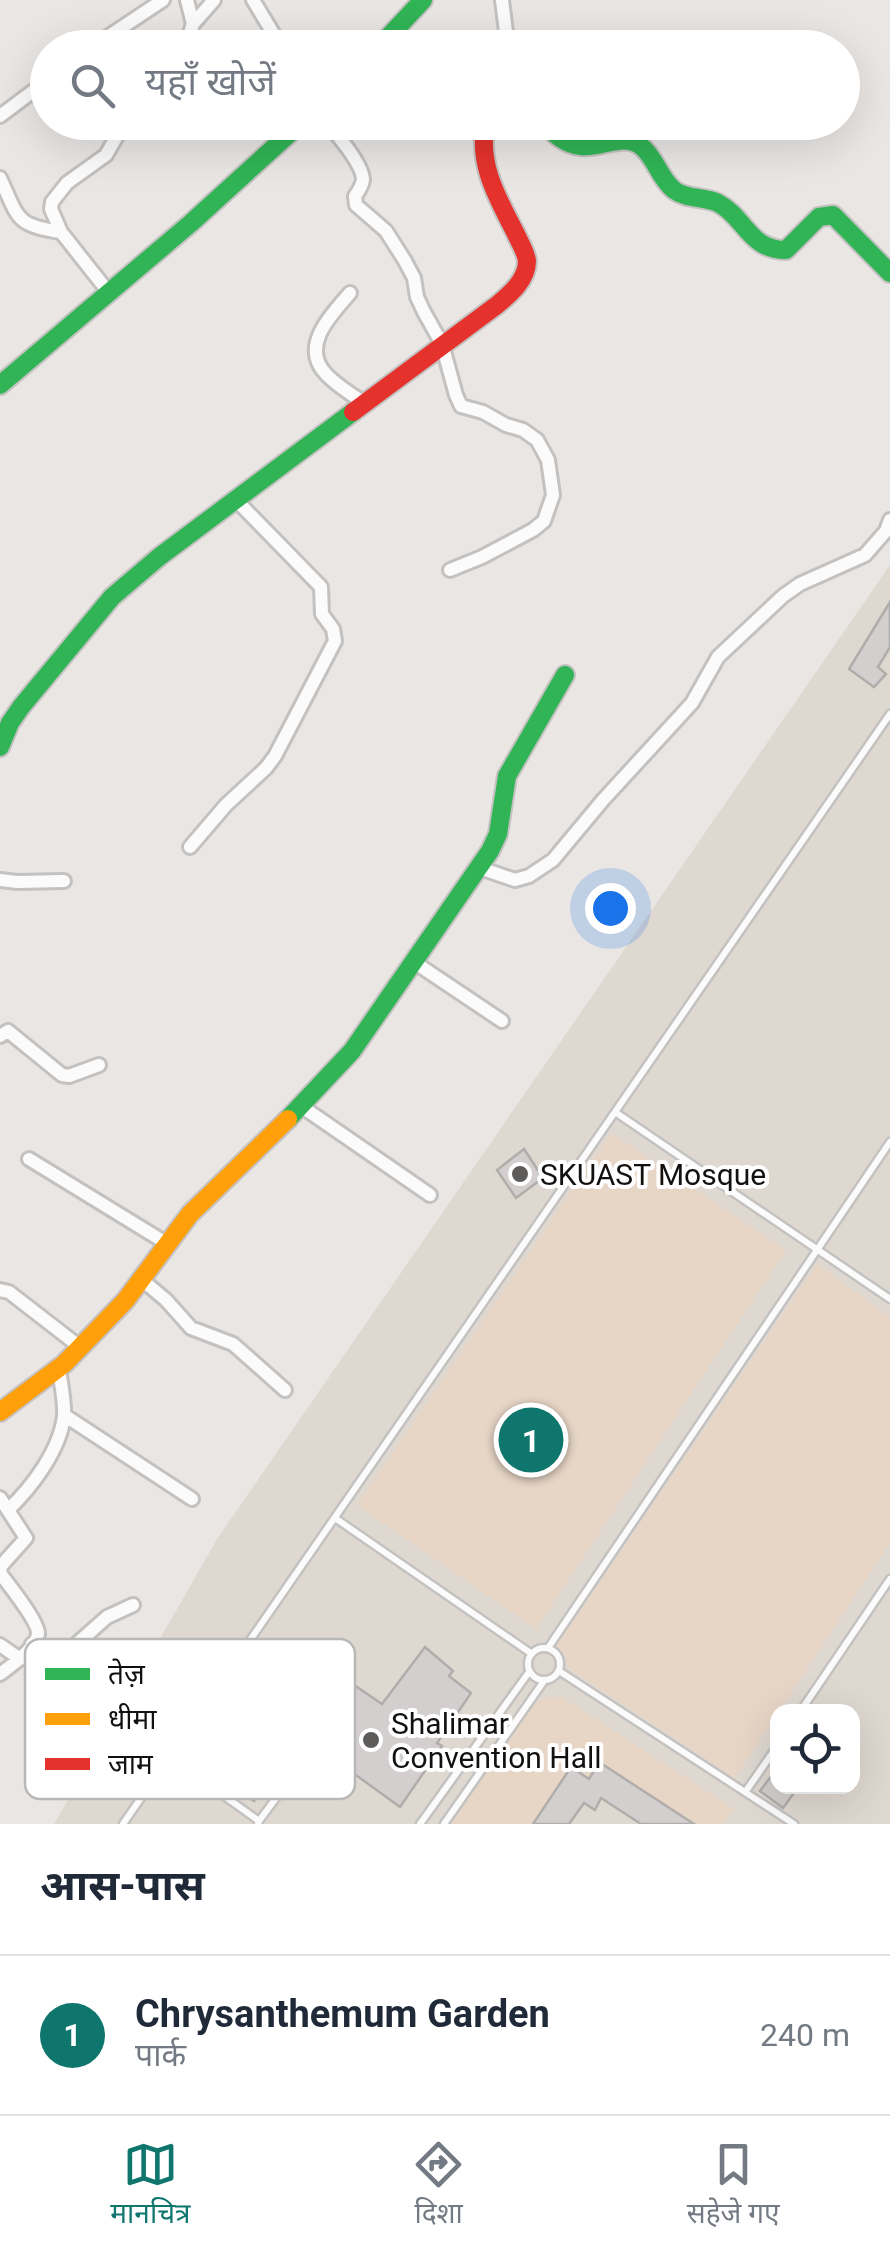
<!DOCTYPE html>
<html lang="hi">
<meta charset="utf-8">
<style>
:root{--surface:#fff;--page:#f2f2f3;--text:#1f2937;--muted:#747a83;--line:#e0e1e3;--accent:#0f766e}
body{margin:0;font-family:Roboto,"Noto Sans Devanagari",sans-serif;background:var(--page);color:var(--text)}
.controls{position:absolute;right:30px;bottom:30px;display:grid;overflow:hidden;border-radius:20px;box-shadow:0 10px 40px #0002}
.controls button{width:90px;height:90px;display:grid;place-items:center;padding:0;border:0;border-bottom:2px solid var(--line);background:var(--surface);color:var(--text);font:50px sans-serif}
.you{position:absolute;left:610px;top:908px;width:35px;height:35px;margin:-25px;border:8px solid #fff;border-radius:50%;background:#1a73e8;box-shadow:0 0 0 15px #1a73e833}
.badge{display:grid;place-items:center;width:65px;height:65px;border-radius:50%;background:var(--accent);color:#fff;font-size:32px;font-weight:700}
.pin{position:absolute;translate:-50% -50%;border:5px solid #fff;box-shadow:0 2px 10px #0006}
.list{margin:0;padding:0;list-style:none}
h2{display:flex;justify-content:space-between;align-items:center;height:130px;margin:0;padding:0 40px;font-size:42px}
h2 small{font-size:32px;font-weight:400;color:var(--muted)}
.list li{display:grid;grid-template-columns:65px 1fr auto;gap:30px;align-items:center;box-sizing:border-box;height:160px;padding:0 40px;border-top:2px solid var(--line)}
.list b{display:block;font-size:38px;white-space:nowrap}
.list p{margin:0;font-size:32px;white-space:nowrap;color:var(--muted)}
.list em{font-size:32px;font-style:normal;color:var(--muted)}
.icon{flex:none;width:55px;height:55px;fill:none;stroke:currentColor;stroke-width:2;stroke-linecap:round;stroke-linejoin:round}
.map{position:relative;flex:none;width:890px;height:1824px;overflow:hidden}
.search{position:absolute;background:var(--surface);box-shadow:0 10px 40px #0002;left:30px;right:30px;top:30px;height:110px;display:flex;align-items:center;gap:25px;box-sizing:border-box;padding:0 35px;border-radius:55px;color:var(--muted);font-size:38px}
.sheet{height:290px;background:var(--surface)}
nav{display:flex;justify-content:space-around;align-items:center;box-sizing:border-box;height:140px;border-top:2px solid var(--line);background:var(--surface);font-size:28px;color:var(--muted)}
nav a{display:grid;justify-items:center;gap:5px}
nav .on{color:var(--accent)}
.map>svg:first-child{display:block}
.built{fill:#dfd8d1;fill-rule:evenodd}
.green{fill:#e7d6c6}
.building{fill:#d2cfce;stroke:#b0adab;stroke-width:2.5}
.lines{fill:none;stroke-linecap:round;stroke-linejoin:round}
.lane-casing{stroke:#c4c2c0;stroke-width:11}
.street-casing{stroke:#c4c2c0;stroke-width:18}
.fast-casing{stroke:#c4c2c0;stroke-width:22}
.slow-casing{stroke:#c4c2c0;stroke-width:22}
.jam-casing{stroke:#c4c2c0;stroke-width:22}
.lane{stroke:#fcfbfb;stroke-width:6}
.street{stroke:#fcfbfb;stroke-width:12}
.fast{stroke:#30b455;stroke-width:18}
.slow{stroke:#ff9f0a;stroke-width:18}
.jam{stroke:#e5322d;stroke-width:18}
.poi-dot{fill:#5e5c5a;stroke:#fff;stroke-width:4}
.labels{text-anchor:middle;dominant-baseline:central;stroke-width:8;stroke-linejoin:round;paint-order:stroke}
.poi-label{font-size:30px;fill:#13110f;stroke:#fff;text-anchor:start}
.key{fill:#fff;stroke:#b8b8b7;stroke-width:2.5}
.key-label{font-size:28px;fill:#13110f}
</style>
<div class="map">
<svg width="890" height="1824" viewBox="0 0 890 1824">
<rect width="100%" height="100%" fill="#e9e6e4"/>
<path class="built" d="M890 565V1824H54L217 1539ZM778 1712H852V1786H778Z"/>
<path class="green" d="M611 1133 786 1250 536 1629 357 1505Z
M817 1264 890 1317V1543L735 1778 567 1667V1660L557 1645Z
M546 1697H562L734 1809 723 1824H683L685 1818 599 1762 589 1779 570 1767 533 1824H449L533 1705Z"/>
<path class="building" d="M890 602V647L878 667 886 674 874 687 849 669Z
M524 1149 543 1178 516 1198 497 1170Z
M425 1647 453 1671 449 1676 471 1693 437 1743 442 1746 400 1807 320 1749 316 1742H310L300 1735 341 1676 382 1704Z
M247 1721 267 1732 238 1773 262 1788 254 1801 207 1772Z
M599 1762 694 1824H641L601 1798 595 1810 584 1803 569 1824H533L571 1767 589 1779Z
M778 1767V1786H799L783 1808 760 1791Z"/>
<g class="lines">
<defs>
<path id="lane" d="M615 1112 890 1299
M335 1518 532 1654
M528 1664a16 16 0 1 1 32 0a16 16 0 1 1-32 0Z
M548 1648 890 1142
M559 1671 794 1824
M800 1712 890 1579
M170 1757 259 1821 258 1824
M746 1791 778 1745
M259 1821 313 1748
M123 1824 890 714
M420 1824 529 1672
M444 1824 544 1681"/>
<path id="street" d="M253 0 282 48
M502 0 506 32 504 48
M193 24 214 0
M91 48 163 0
M185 48 193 24 187 0
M0 116 48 80
M325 122C336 132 363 165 363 180 362 185 358 192 355 196L356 205 386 231 405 261 414 278 417 297 424 312 442 344 456 395 461 406 483 412 506 425 523 430 537 440 548 460 553 495 544 521 533 530 482 557 450 570
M0 178C19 218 14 225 61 232
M350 293C332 314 299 346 326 374 336 385 351 394 364 403
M110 294 61 232 51 209 52 202 67 183 106 155 125 122
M190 847 226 805 266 768 275 756 335 641 333 629 322 614 321 587 236 500
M480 868 515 880 529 876 553 860 603 800 692 703 718 657 783 596 800 584 865 555 886 531 890 520
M0 880 17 882 64 881
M414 962 502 1021
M0 1036 8 1031 62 1075 69 1076 99 1065
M301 1106 430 1195
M29 1159 166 1243
M141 1279 166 1300 191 1328 233 1344 285 1390
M0 1290 9 1292 80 1347
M64 1415 192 1499
M0 1498 26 1538 1 1566 0 1573C8 1584 39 1622 38 1634 36 1648 11 1666 0 1674
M8 1510C32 1487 60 1450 64 1416 65 1402 61 1384 59 1369
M32 1644C46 1650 58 1654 72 1648L107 1617 133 1605
M0 1645 20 1659"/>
<path id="fast" d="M378 48 423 0
M542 122C553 133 565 145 581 146 601 149 623 132 641 146 656 158 659 178 674 190 687 200 704 196 718 203 745 217 749 250 786 250L819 217 833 215 890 273
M0 385 191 223 302 122
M0 747 10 723 21 707 112 597 159 557 353 412
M288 1119 352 1051 490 851 498 834 507 776 565 675"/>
<path id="slow" d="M0 1412 64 1364 125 1301 190 1214 288 1119"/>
<path id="jam" d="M353 412 497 305C510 294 527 280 527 261 526 252 519 241 515 232 497 197 477 163 486 122"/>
</defs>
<use href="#lane" class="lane-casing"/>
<use href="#street" class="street-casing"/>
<use href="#fast" class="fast-casing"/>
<use href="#slow" class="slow-casing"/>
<use href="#jam" class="jam-casing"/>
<use href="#lane" class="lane"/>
<use href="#street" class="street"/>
<use href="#fast" class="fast"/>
<use href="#slow" class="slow"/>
<use href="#jam" class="jam"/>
</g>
<g class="poi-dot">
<circle cx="520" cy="1174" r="10"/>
<circle cx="371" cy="1740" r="10"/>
</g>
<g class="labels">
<g class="poi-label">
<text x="540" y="1174">SKUAST Mosque</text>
<text x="391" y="1723">Shalimar<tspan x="391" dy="34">Convention Hall</tspan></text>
</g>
</g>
<rect x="25" y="1639" width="330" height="160" rx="15" class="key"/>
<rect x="45" y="1668" width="45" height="12" fill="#30b455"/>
<rect x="45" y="1713" width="45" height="12" fill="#ff9f0a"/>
<rect x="45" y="1758" width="45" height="12" fill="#e5322d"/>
<g class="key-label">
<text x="108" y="1684">तेज़</text>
<text x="108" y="1729">धीमा</text>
<text x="108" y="1774">जाम</text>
</g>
</svg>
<div class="controls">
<button><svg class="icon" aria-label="locate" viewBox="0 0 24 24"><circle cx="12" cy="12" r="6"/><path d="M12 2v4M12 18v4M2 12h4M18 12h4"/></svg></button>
</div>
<div class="you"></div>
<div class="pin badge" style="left:531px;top:1440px">1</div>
<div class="search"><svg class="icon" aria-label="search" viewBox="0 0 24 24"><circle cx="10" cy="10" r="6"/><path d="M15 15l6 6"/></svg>यहाँ खोजें</div>
</div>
<section class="sheet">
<h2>आस-पास<small></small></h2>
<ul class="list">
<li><span class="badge">1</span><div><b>Chrysanthemum Garden</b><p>पार्क</p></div><em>240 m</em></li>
</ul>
</section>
<nav>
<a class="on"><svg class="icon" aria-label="map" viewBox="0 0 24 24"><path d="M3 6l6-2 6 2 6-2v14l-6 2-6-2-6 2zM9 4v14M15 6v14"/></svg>मानचित्र</a>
<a><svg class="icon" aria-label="directions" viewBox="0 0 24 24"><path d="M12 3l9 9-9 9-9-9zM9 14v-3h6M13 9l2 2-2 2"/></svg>दिशा</a>
<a><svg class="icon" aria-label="saved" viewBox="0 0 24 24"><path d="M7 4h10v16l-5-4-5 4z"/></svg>सहेजे गए</a>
</nav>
